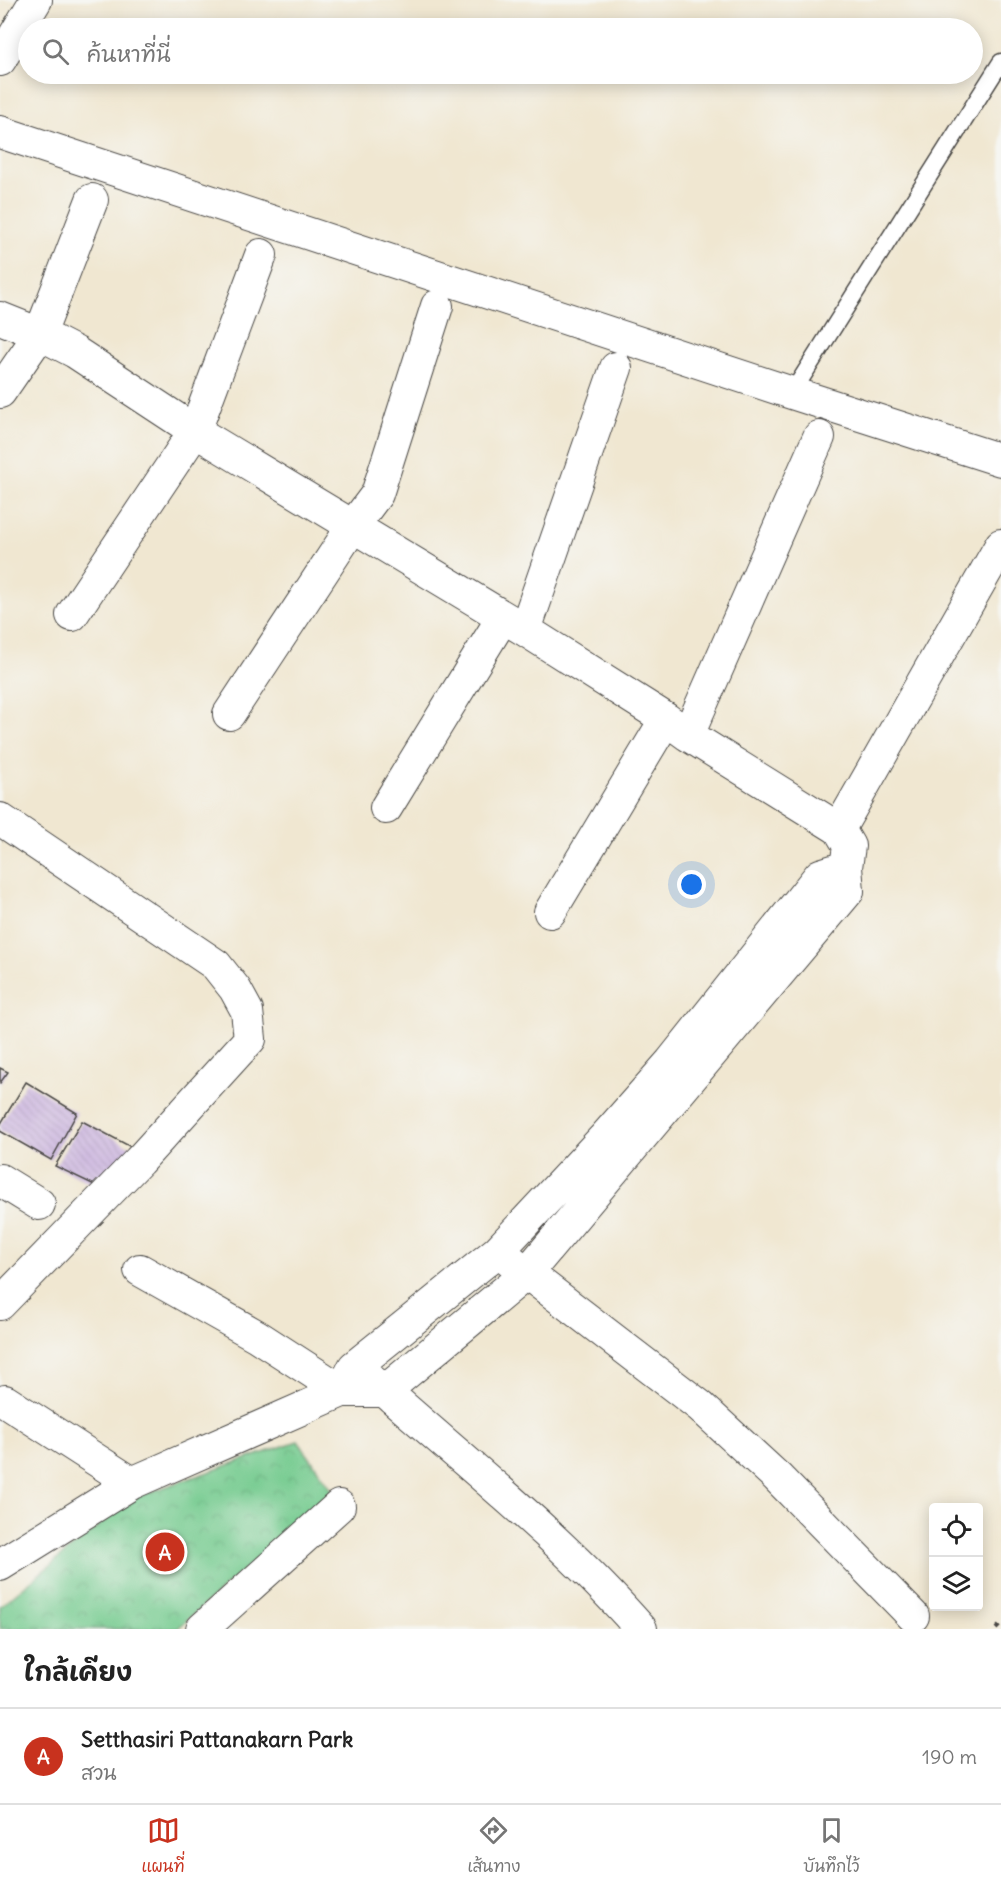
<!DOCTYPE html>
<html lang="th">
<meta charset="utf-8">
<style>
:root{--surface:#fff;--page:#f6f6f6;--text:#222;--muted:#767676;--line:#e0e0e0;--accent:#c8321e}
body{margin:0;font-family:Delius,"Playpen Sans Thai",sans-serif;background:var(--page);color:var(--text)}
.controls{position:absolute;right:18px;bottom:18px;display:grid;overflow:hidden;border-radius:6px;box-shadow:0 3px 15px #0003}
.controls button{width:54px;height:54px;display:grid;place-items:center;padding:0;border:0;border-bottom:2px solid var(--line);background:var(--surface);color:var(--text);font:30px sans-serif}
.you{position:absolute;left:692px;top:885px;width:21px;height:21px;margin:-15px;border:4px solid #fff;border-radius:50%;background:#1a73e8;box-shadow:0 0 0 9px #1a73e833}
.badge{display:grid;place-items:center;width:39px;height:39px;border-radius:50%;background:var(--accent);color:#fff;font-size:20px;font-weight:700}
.pin{position:absolute;translate:-50% -50%;border:3px solid #fff;box-shadow:0 2px 6px #0006}
.list{margin:0;padding:0;list-style:none}
h2{display:flex;justify-content:space-between;align-items:center;height:78px;margin:0;padding:0 24px;font-size:26px}
h2 small{font-size:20px;font-weight:400;color:var(--muted)}
.list li{display:grid;grid-template-columns:39px 1fr auto;gap:18px;align-items:center;box-sizing:border-box;height:96px;padding:0 24px;border-top:2px solid var(--line)}
.list b{display:block;font-size:22px;white-space:nowrap}
.list p{margin:0;font-size:20px;white-space:nowrap;color:var(--muted)}
.list em{font-size:20px;font-style:normal;color:var(--muted)}
.icon{flex:none;width:33px;height:33px;fill:none;stroke:currentColor;stroke-width:2;stroke-linecap:round;stroke-linejoin:round}
.map{position:relative;flex:none;width:1001px;height:1629px;overflow:hidden}
.search{position:absolute;background:var(--surface);box-shadow:0 3px 15px #0003;left:18px;right:18px;top:18px;height:66px;display:flex;align-items:center;gap:15px;box-sizing:border-box;padding:0 21px;border-radius:33px;color:var(--muted);font-size:22px}
.sheet{height:174px;background:var(--surface)}
nav{display:flex;justify-content:space-around;align-items:center;box-sizing:border-box;height:84px;border-top:2px solid var(--line);background:var(--surface);font-size:16px;color:var(--muted)}
nav a{display:grid;justify-items:center;gap:3px}
nav .on{color:var(--accent)}
.map>svg:first-child{display:block}
.park{fill:url(#park-crowns);stroke:#507b5d;stroke-width:1.5}
.building{fill:url(#building-back-hatch)}
.lines{fill:none;stroke-linecap:round;stroke-linejoin:round}
.lane-casing{stroke:#494744;stroke-width:19}
.street-casing{stroke:#494744;stroke-width:34}
.path{stroke:#494744;stroke-width:4;stroke-dasharray:4.5 4.5;stroke-linecap:butt}
.lane{stroke:#fff;stroke-width:16}
.street{stroke:#fff;stroke-width:32}
</style>
<div class="map">
<svg width="1001" height="1629" viewBox="0 0 1001 1629">
<defs>
<pattern id="park-crowns" width="20" height="18" patternUnits="userSpaceOnUse" patternTransform="scale(1.5)"><rect width="20" height="18" fill="#75cb8f"/><path d="M2 6a3 3 0 1 1 6 0M12 15a3 3 0 1 1 6 0" fill="none" stroke="#65ae7c"/></pattern>
<pattern id="building-back-hatch" width="6" height="6" patternUnits="userSpaceOnUse" patternTransform="scale(1.5)"><rect width="6" height="6" fill="#ceb8e0"/><path d="M-1 5l2 2M0 0l6 6M5-1l2 2" fill="none" stroke="#b19ec0"/></pattern>
</defs>
<rect width="100%" height="100%" fill="#f6f6f2"/>
<filter id="ink" filterUnits="userSpaceOnUse"><feTurbulence type="fractalNoise" baseFrequency=".0167" numOctaves="2"/><feDisplacementMap in="SourceGraphic" scale="12" xChannelSelector="R" yChannelSelector="G"/><feConvolveMatrix kernelMatrix="1 2 1 2 8 2 1 2 1" color-interpolation-filters="sRGB"/></filter>
<filter id="wash" filterUnits="userSpaceOnUse"><feTurbulence type="fractalNoise" baseFrequency=".008" numOctaves="4" result="noise"/><feDisplacementMap in="SourceGraphic" scale="24" xChannelSelector="R" yChannelSelector="G"/><feGaussianBlur stdDeviation="1.35" result="paint"/><feColorMatrix in="noise" values="0 0 0 0 0 0 0 0 0 0 0 0 0 0 0 0 0 1.4 0 .05"/><feComposite in="paint" operator="in"/></filter>
<g filter="url(#wash)">
<rect width="100%" height="100%" fill="#f0e7d1"/>
<path class="park" d="M298 1441 333 1491 177 1629H0V1606L133 1498Z"/>
<g id="blocks">
<path class="building" d="M0 1068 8 1072 0 1083Z
M26 1082 77 1113 51 1160 0 1131V1125Z
M82 1121 133 1148 107 1191 55 1166Z"/>
</g>
</g>
<g filter="url(#ink)">
<use href="#blocks" fill-opacity="0" stroke="#494744" stroke-width="1.5"/>
<g class="lines">
<defs>
<path id="lane" d="M792 393 1001 62"/>
<path id="street" d="M0 60 36 0
M0 132 792 393 1001 460
M0 318 40 334 75 352 195 431 525 630 666 719 688 735 839 829 849 846 846 867 848 891 527 1273 385 1391H342L132 1483 0 1565
M0 392 40 334 92 200
M72 615 195 431 261 255
M525 630 616 368
M229 714 353 526 377 494 437 306
M688 735 819 437
M386 808 503 617
M0 819 216 965 235 989 247 1011 250 1039 139 1161 0 1304
M839 829 1001 545
M550 912 666 719
M0 1180 39 1204
M510 1260 700 1406 777 1477 913 1616
M140 1270 257 1336 342 1391
M368 1378 385 1391C472 1468 564 1541 641 1629
M342 1391 354 1367 498 1251 603 1139 671 1062 820 875 846 867
M5 1401 132 1483
M202 1629 339 1506"/>
</defs>
<use href="#lane" class="lane-casing"/>
<use href="#street" class="street-casing"/>
<path class="path" d="M996 1629 1001 1624"/>
<use href="#lane" class="lane"/>
<use href="#street" class="street"/>
</g>
</g>
</svg>
<div class="controls">
<button><svg class="icon" aria-label="locate" viewBox="0 0 24 24"><circle cx="12" cy="12" r="6"/><path d="M12 2v4M12 18v4M2 12h4M18 12h4"/></svg></button>
<button><svg class="icon" aria-label="layers" viewBox="0 0 24 24"><path d="M12 4l9 5-9 5-9-5zM3 14l9 5 9-5"/></svg></button>
</div>
<div class="you"></div>
<div class="pin badge" style="left:165px;top:1552px">A</div>
<div class="search"><svg class="icon" aria-label="search" viewBox="0 0 24 24"><circle cx="10" cy="10" r="6"/><path d="M15 15l6 6"/></svg>ค้นหาที่นี่</div>
</div>
<section class="sheet">
<h2>ใกล้เคียง<small></small></h2>
<ul class="list">
<li><span class="badge">A</span><div><b>Setthasiri Pattanakarn Park</b><p>สวน</p></div><em>190 m</em></li>
</ul>
</section>
<nav>
<a class="on"><svg class="icon" aria-label="map" viewBox="0 0 24 24"><path d="M3 6l6-2 6 2 6-2v14l-6 2-6-2-6 2zM9 4v14M15 6v14"/></svg>แผนที่</a>
<a><svg class="icon" aria-label="directions" viewBox="0 0 24 24"><path d="M12 3l9 9-9 9-9-9zM9 14v-3h6M13 9l2 2-2 2"/></svg>เส้นทาง</a>
<a><svg class="icon" aria-label="saved" viewBox="0 0 24 24"><path d="M7 4h10v16l-5-4-5 4z"/></svg>บันทึกไว้</a>
</nav>
